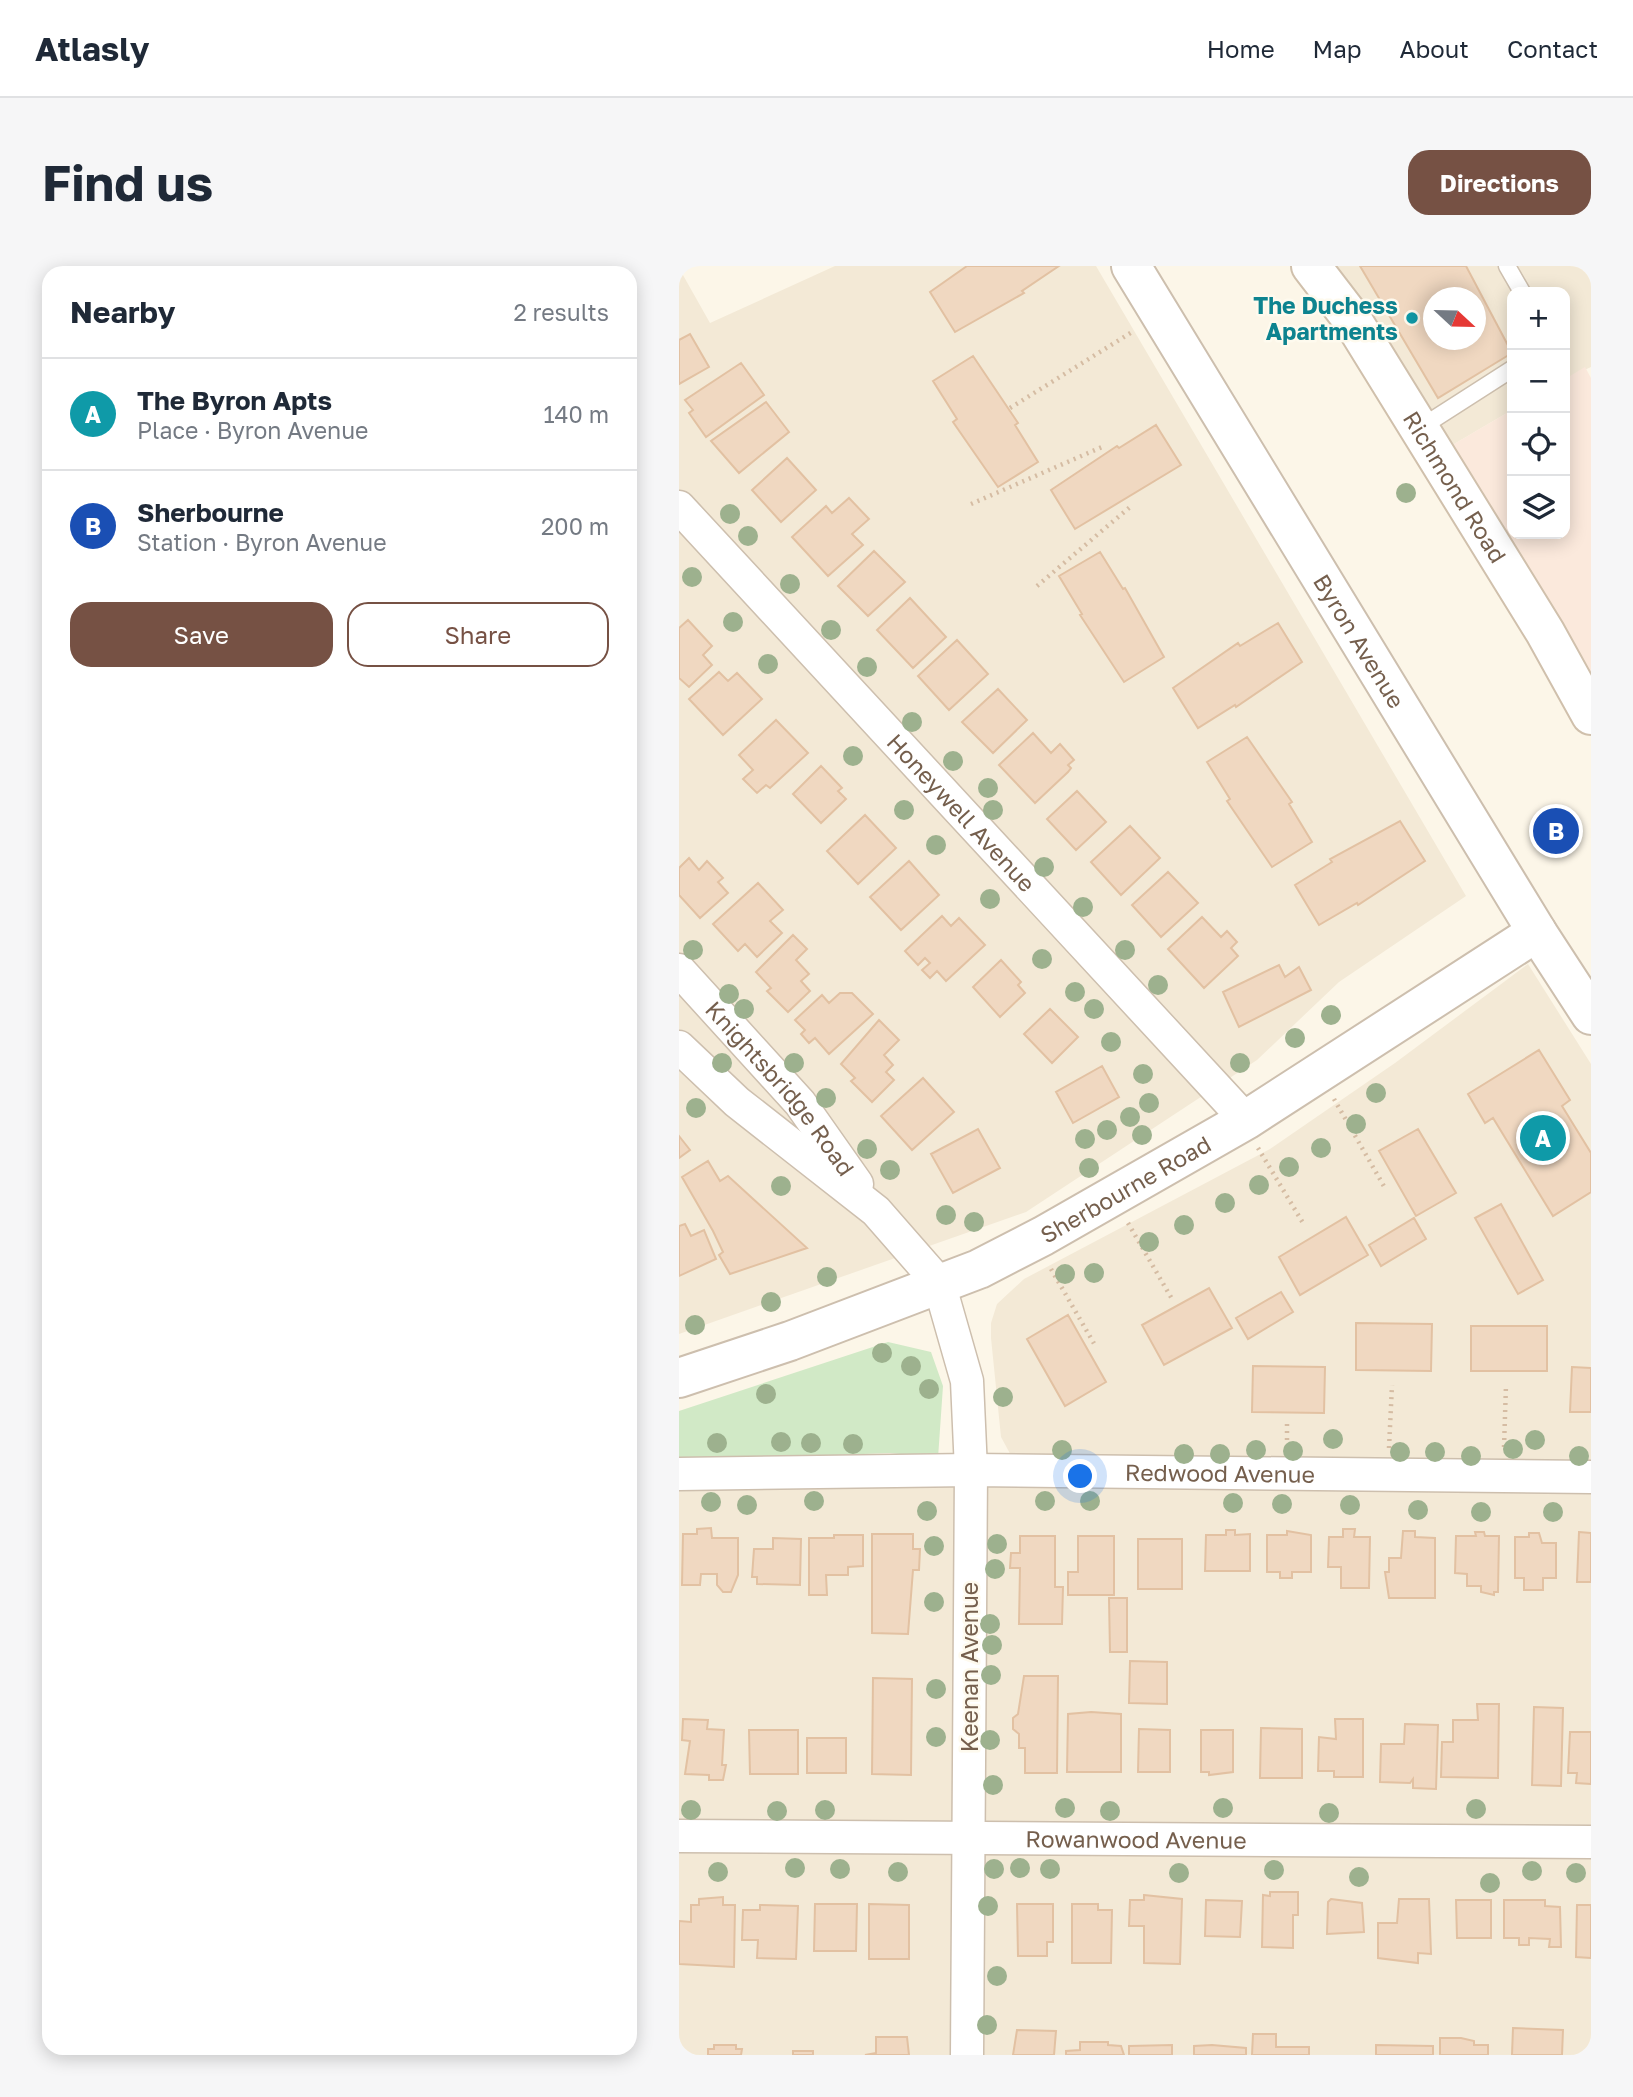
<!DOCTYPE html>
<meta charset="utf-8">
<style>
:root{--surface:#fff;--page:#f6f6f7;--text:#1f2937;--muted:#747a83;--line:#e0e1e3;--accent:#765144}
body{margin:0;font-family:"Golos Text",sans-serif;background:var(--page);color:var(--text)}
.controls{position:absolute;right:21px;top:21px;display:grid;overflow:hidden;border-radius:14px;box-shadow:0 4px 18px #0003}
.controls button{width:63px;height:63px;display:grid;place-items:center;padding:0;border:0;border-bottom:2px solid var(--line);background:var(--surface);color:var(--text);font:35px sans-serif}
.compass{position:absolute;left:744px;top:21px;width:63px;height:63px;border-radius:50%;background:var(--surface);box-shadow:0 4px 18px #0003;rotate:112deg}
.you{position:absolute;left:402px;top:1211px;width:24px;height:24px;margin:-18px;border:5px solid #fff;border-radius:50%;background:#1a73e8;box-shadow:0 0 0 10px #1a73e833}
.badge{display:grid;place-items:center;width:46px;height:46px;border-radius:50%;background:var(--accent);color:#fff;font-size:23px;font-weight:700}
.pin{position:absolute;translate:-50% -50%;border:4px solid #fff;box-shadow:0 2px 7px #0006}
.list{margin:0;padding:0;list-style:none}
h2{display:flex;justify-content:space-between;align-items:center;height:91px;margin:0;padding:0 28px;font-size:30px}
h2 small{font-size:23px;font-weight:400;color:var(--muted)}
.list li{display:grid;grid-template-columns:46px 1fr auto;gap:21px;align-items:center;box-sizing:border-box;height:112px;padding:0 28px;border-top:2px solid var(--line)}
.list b{display:block;font-size:26px;white-space:nowrap}
.list p{margin:0;font-size:23px;white-space:nowrap;color:var(--muted)}
.list em{font-size:23px;font-style:normal;color:var(--muted)}
.actions{display:flex;gap:14px;padding:21px 28px}
.actions a{flex:1;padding:16px 0;border:2px solid var(--accent);border-radius:21px;text-align:center;font-size:24px;color:var(--accent)}
.actions .main{background:var(--accent);color:#fff}
.icon{flex:none;width:38px;height:38px;fill:none;stroke:currentColor;stroke-width:2;stroke-linecap:round;stroke-linejoin:round}
.map{position:relative;flex:none;width:912px;height:1789px;overflow:hidden;border-radius:21px}
header{display:flex;align-items:center;gap:42px;box-sizing:border-box;height:98px;padding:0 35px;background:var(--surface);border-bottom:2px solid var(--line)}
header strong{font-size:33px}
nav{display:flex;gap:38px;margin-inline-start:auto;font-size:24px}
.intro{display:flex;align-items:center;justify-content:space-between;box-sizing:border-box;height:168px;padding:0 42px}
h1{margin:0;font-size:49px}
.button{padding:18px 32px;border-radius:21px;background:var(--accent);color:#fff;font-size:24px;font-weight:700}
main{display:flex;gap:42px;padding:0 42px}
aside{flex:1;background:var(--surface);border-radius:21px;box-shadow:0 4px 18px #0003}
.map>svg:first-child{display:block}
.residential{fill:#f3e9d6;fill-rule:evenodd}
.commercial{fill:#fbe9dc}
.green{fill:#d1e9c6}
.building{fill:#f0d8c1;stroke:#e2c1a2;stroke-width:2;fill-rule:evenodd}
.lines{fill:none;stroke-linecap:round;stroke-linejoin:round}
.service-casing{stroke:#cdbfae;stroke-width:19}
.minor-casing{stroke:#cdbfae;stroke-width:35}
.tertiary-casing{stroke:#cdbfae;stroke-width:42}
.secondary-casing{stroke:#d0c0ac;stroke-width:42}
.path{stroke:#d5bca3;stroke-width:4.5;stroke-dasharray:2 5;stroke-linecap:butt}
.service{stroke:#fff;stroke-width:16}
.minor{stroke:#fff;stroke-width:32}
.tertiary{stroke:#fff;stroke-width:38}
.secondary{stroke:#fff;stroke-width:38}
.tree{fill:#9db18e}
.culture-dot{fill:#0f9aa8;stroke:#fefaee;stroke-width:2.5}
.labels{text-anchor:middle;dominant-baseline:central;stroke-width:5;stroke-linejoin:round;paint-order:stroke}
.culture-label{font-size:23px;font-weight:bold;fill:#0d838f;stroke:#fefaee;text-anchor:end}
.street-label{font-size:23px;fill:#755f4d;stroke:#fefaee}
</style>
<header>
<strong>Atlasly</strong>
<nav><a>Home</a><a>Map</a><a>About</a><a>Contact</a></nav>
</header>
<div class="intro"><h1>Find us</h1><a class="button">Directions</a></div>
<main>
<aside>
<h2>Nearby<small>2 results</small></h2>
<ul class="list">
<li><span class="badge" style="background:#0f9aa8">A</span><div><b>The Byron Apts</b><p>Place · Byron Avenue</p></div><em>140 m</em></li>
<li><span class="badge" style="background:#1a4fb4">B</span><div><b>Sherbourne</b><p>Station · Byron Avenue</p></div><em>200 m</em></li>
</ul>
<div class="actions"><a class="main">Save</a><a>Share</a></div>
</aside>
<div class="map">
<svg width="912" height="1789" viewBox="0 0 912 1789">
<rect width="100%" height="100%" fill="#fcf6e8"/>
<path class="residential" d="M156 0H417L787 630 660 716 578 794 347 946 0 1068V2L31 57Z
M656 0H912V101L886 113V26H833V144L770 181ZM754 32H796V74H754Z
M849 698 912 798V1789H0V1208L340 1204 322 1171 312 1072V1057L318 1038 345 1013 591 883 716 797Z"/>
<path class="commercial" d="M906 101 912 112V413L770 181 833 144V268H886V113Z"/>
<path class="green" d="M209 1076 252 1086 264 1120 259 1192 211 1187 0 1195V1145Z"/>
<path class="building" d="M380 0 343 25 345 27 276 66 251 26 288 0Z
M681 0H787L833 87 759 132ZM754 32H796V74H754Z
M11 68 30 101 0 118V74Z
M294 90 339 157 336 159 359 196 319 221 274 156 278 153 254 115Z
M62 97 85 129 27 171 10 147 14 144 6 134Z
M87 136 110 166 60 207 32 175Z
M477 159 502 199 396 263 372 224 438 180 440 182Z
M108 192 137 224 102 256 73 224Z
M170 232 190 253 173 268 184 279 149 310 113 271 147 240 153 247Z
M195 285 226 316 189 350 159 320Z
M421 286 444 323 446 322 485 391 445 416 401 349 403 348 380 310Z
M231 332 267 371 234 402 198 364Z
M9 354 33 380 24 389 33 399 10 421 0 412V362Z
M599 357 623 396 557 441 556 439 519 462 494 422 559 377 561 380Z
M278 374 309 408 270 444 239 410Z
M40 406 49 415 58 407 83 433 44 469 10 433Z
M319 423 348 454 314 487 283 456Z
M97 454 129 487 91 522 87 519 78 527 64 513 74 504 60 489Z
M354 467 372 487 381 478 395 494 389 499 392 502 389 506 356 537 320 499Z
M568 471 613 536 610 538 633 576 593 601 548 535 551 533 528 496Z
M142 500 163 522 159 525 167 533 142 557 114 528Z
M398 525 427 556 397 584 368 553Z
M186 549 217 582 179 618 148 585Z
M721 555 746 595 679 639 678 637 640 659 616 619 653 596 651 593Z
M451 560 481 592 442 629 412 596Z
M10 592 20 604 28 595 44 612 39 616 49 627 21 652 0 629V602Z
M230 595 260 629 222 664 191 631Z
M489 606 519 637 482 671 453 639Z
M79 617 104 644 91 655 103 667 78 691 66 678 59 685 34 658Z
M263 650 272 660 280 652 306 679 267 715 258 705 251 712 243 704 251 697 246 692 239 699 226 685Z
M523 651 542 671 548 665 558 676 552 682 559 690 525 722 489 683Z
M114 669 128 683 117 694 130 708 122 715 131 725 109 746 88 725 92 722 77 706Z
M322 694 342 716 339 719 346 727 321 751 294 721Z
M600 699 606 711 620 701 632 724 560 761 544 726Z
M161 727H173L194 748 150 788 136 772 130 777 122 768 126 764 116 754 143 729 150 737Z
M371 743 399 771 373 797 345 768Z
M200 754 220 774 205 789 214 799 207 806 215 814 193 836 172 815 176 812 162 798Z
M860 784 891 834 883 840 912 887V926L874 950 814 852 806 857 789 828Z
M423 800 440 831 394 857 377 826Z
M244 812 275 846 233 884 202 850Z
M299 863 321 902 274 927 252 888Z
M739 863 777 927 737 950 700 885Z
M0 870 11 884 0 892Z
M29 895 41 915 49 910 128 982 51 1008 40 989 44 986 34 965 3 911Z
M822 938 864 1014 839 1028 796 952Z
M667 951 689 989 621 1029 600 991Z
M735 952 747 973 702 1000 690 979Z
M6 958 12 970 25 964 37 993 0 1010V960Z
M530 1022 553 1062 485 1099 463 1059Z
M602 1026 614 1046 569 1073 557 1052Z
M389 1049 427 1116 386 1140 348 1073Z
M677 1057 753 1058 752 1105 677 1104Z
M792 1060H868V1105H792Z
M574 1100 646 1101 645 1147 573 1146Z
M893 1101 912 1102V1146H891Z
M32 1262 33 1272H59V1309L52 1326H44L38 1319V1308H22L21 1319H3L4 1268H18V1263Z
M664 1263H676L675 1271H691L690 1322H662V1301H649L650 1271H664Z
M547 1264H556V1269L571 1268V1305H526L527 1269H547Z
M608 1265 632 1269V1306H613V1312H601V1306H588V1269H608Z
M724 1265H736V1271L756 1272V1332H710L706 1306H710V1292H722Z
M796 1266H805L806 1270H820L819 1326H815V1329L802 1326V1320H788V1308L776 1307 777 1270H797Z
M900 1266 912 1267V1316H898Z
M850 1267H860L863 1277H877V1312H864V1324H845V1312H836V1271H850Z
M193 1268H234V1283H241L240 1304H234L229 1368 193 1367Z
M155 1269H184V1300L169 1301V1309H147L148 1329H130V1272H155Z
M341 1270H376V1321H384L383 1358H340L341 1302H331L332 1287H341Z
M399 1270H435V1329H389V1306H399Z
M94 1272 122 1273 121 1319 78 1318V1311H73L75 1283H94Z
M459 1273H503V1323H459Z
M430 1332H448V1386H431Z
M451 1395 488 1396V1438L450 1437Z
M345 1410H379L378 1507H346V1482H340V1468L334 1463V1452L339 1448Z
M194 1412 233 1413 232 1509 193 1508Z
M798 1438H820L819 1512 762 1511 763 1476H774V1454H799Z
M855 1441 884 1442 882 1520 853 1519Z
M412 1446 442 1448V1506H388L389 1448Z
M4 1453 29 1454 28 1463 45 1464 43 1499H47L44 1514H30V1509L6 1508 11 1475 3 1474Z
M656 1453H684V1511H655V1505H639L640 1471 657 1473Z
M726 1458 759 1459 757 1523 734 1522V1513L731 1517 701 1516 702 1478H725Z
M582 1462 623 1463V1512H581Z
M460 1463 491 1464V1506H459Z
M70 1464H119V1508H71Z
M522 1464H554V1506L530 1509V1506H522Z
M891 1466H912V1518L897 1517 898 1507H889Z
M128 1472H167V1507H128Z
M591 1626H619V1649H614V1682L583 1681 584 1629 591 1630Z
M465 1629 503 1633 501 1698 465 1697V1660H450L451 1634H465Z
M44 1631V1639H56L55 1701 0 1698V1655L12 1656V1639H20V1633Z
M652 1633 683 1637 685 1666 648 1668 649 1636Z
M720 1633H750L752 1688 739 1687V1697L699 1692V1657H718Z
M527 1634 563 1635 561 1671 526 1670Z
M777 1634H812V1672H778Z
M825 1634H866V1640L881 1641 882 1681H870L871 1673 850 1672V1679H840V1672H825Z
M136 1638H178L177 1685H135Z
M190 1638 230 1639V1693H190Z
M338 1638H374V1676H368V1690H339Z
M393 1638H419V1644H433L432 1697H393Z
M81 1639 119 1640 117 1693 78 1692 79 1674H63L64 1644H81Z
M898 1639H912V1692L897 1691Z
M834 1762 884 1764 883 1789H833Z
M338 1764 377 1765 375 1789H334Z
M574 1768H597V1781H630V1789H573Z
M197 1771H228L230 1789H186L197 1787Z
M761 1772H782L795 1775V1779H809V1789H761Z
M401 1776H429V1779L442 1780 445 1789H387V1785L401 1784Z
M35 1779H57V1783H63L62 1789H29V1783H35Z
M493 1779V1789H450V1780Z
M533 1779 567 1782V1789H515V1780Z
M697 1779 754 1780V1789H697Z
M114 1785H134V1789H114Z"/>
<g class="lines">
<defs>
<path id="service" d="M828 0 843 26
M741 162 833 103"/>
<g id="minor">
<path id="s1" d="M0 241 567 854"/>
<path id="s2" d="M0 704 121 837 178 918"/>
<path d="M0 781 58 836 197 945 260 1017 288 1115 292 1204 288 1789"/>
<path id="s3" d="M0 1208 292 1204 912 1211"/>
<path id="s4" d="M0 1570 912 1576"/>
</g>
<g id="tertiary">
<path id="s5" d="M452 0 858 666 912 749"/>
<path id="s6" d="M0 1112 111 1075 300 1003 364 970 567 854 858 666"/>
</g>
<g id="secondary">
<path id="s7" d="M632 0 672 52 866 366 912 449"/>
</g>
</defs>
<use href="#service" class="service-casing"/>
<use href="#minor" class="minor-casing"/>
<use href="#tertiary" class="tertiary-casing"/>
<use href="#secondary" class="secondary-casing"/>
<path class="path" d="M331 142 453 66
M292 238 423 181
M358 320 451 241
M655 833 706 922
M579 882 624 957
M449 957 493 1033
M372 1003 417 1081
M608 1181V1154
M825 1181 827 1119
M710 1182 713 1119"/>
<use href="#service" class="service"/>
<use href="#minor" class="minor"/>
<use href="#tertiary" class="tertiary"/>
<use href="#secondary" class="secondary"/>
</g>
<g class="tree">
<circle cx="727" cy="227" r="10"/>
<circle cx="51" cy="248" r="10"/>
<circle cx="69" cy="270" r="10"/>
<circle cx="13" cy="311" r="10"/>
<circle cx="111" cy="318" r="10"/>
<circle cx="54" cy="356" r="10"/>
<circle cx="152" cy="364" r="10"/>
<circle cx="89" cy="398" r="10"/>
<circle cx="188" cy="401" r="10"/>
<circle cx="233" cy="456" r="10"/>
<circle cx="174" cy="490" r="10"/>
<circle cx="274" cy="495" r="10"/>
<circle cx="309" cy="522" r="10"/>
<circle cx="225" cy="544" r="10"/>
<circle cx="314" cy="544" r="10"/>
<circle cx="257" cy="579" r="10"/>
<circle cx="365" cy="601" r="10"/>
<circle cx="311" cy="633" r="10"/>
<circle cx="404" cy="641" r="10"/>
<circle cx="14" cy="684" r="10"/>
<circle cx="446" cy="684" r="10"/>
<circle cx="363" cy="693" r="10"/>
<circle cx="479" cy="719" r="10"/>
<circle cx="396" cy="726" r="10"/>
<circle cx="50" cy="728" r="10"/>
<circle cx="65" cy="743" r="10"/>
<circle cx="415" cy="743" r="10"/>
<circle cx="652" cy="749" r="10"/>
<circle cx="616" cy="772" r="10"/>
<circle cx="432" cy="776" r="10"/>
<circle cx="43" cy="797" r="10"/>
<circle cx="115" cy="797" r="10"/>
<circle cx="561" cy="797" r="10"/>
<circle cx="464" cy="808" r="10"/>
<circle cx="697" cy="827" r="10"/>
<circle cx="147" cy="832" r="10"/>
<circle cx="470" cy="837" r="10"/>
<circle cx="17" cy="842" r="10"/>
<circle cx="451" cy="851" r="10"/>
<circle cx="677" cy="858" r="10"/>
<circle cx="428" cy="864" r="10"/>
<circle cx="463" cy="869" r="10"/>
<circle cx="406" cy="873" r="10"/>
<circle cx="642" cy="882" r="10"/>
<circle cx="188" cy="883" r="10"/>
<circle cx="610" cy="901" r="10"/>
<circle cx="410" cy="902" r="10"/>
<circle cx="211" cy="904" r="10"/>
<circle cx="580" cy="919" r="10"/>
<circle cx="102" cy="920" r="10"/>
<circle cx="546" cy="937" r="10"/>
<circle cx="267" cy="949" r="10"/>
<circle cx="295" cy="956" r="10"/>
<circle cx="505" cy="959" r="10"/>
<circle cx="470" cy="976" r="10"/>
<circle cx="415" cy="1007" r="10"/>
<circle cx="386" cy="1008" r="10"/>
<circle cx="148" cy="1011" r="10"/>
<circle cx="92" cy="1036" r="10"/>
<circle cx="16" cy="1059" r="10"/>
<circle cx="203" cy="1087" r="10"/>
<circle cx="232" cy="1100" r="10"/>
<circle cx="250" cy="1123" r="10"/>
<circle cx="87" cy="1128" r="10"/>
<circle cx="324" cy="1131" r="10"/>
<circle cx="654" cy="1173" r="10"/>
<circle cx="856" cy="1174" r="10"/>
<circle cx="102" cy="1176" r="10"/>
<circle cx="38" cy="1177" r="10"/>
<circle cx="132" cy="1177" r="10"/>
<circle cx="174" cy="1178" r="10"/>
<circle cx="834" cy="1183" r="10"/>
<circle cx="383" cy="1184" r="10"/>
<circle cx="577" cy="1184" r="10"/>
<circle cx="614" cy="1185" r="10"/>
<circle cx="721" cy="1186" r="10"/>
<circle cx="756" cy="1186" r="10"/>
<circle cx="505" cy="1188" r="10"/>
<circle cx="541" cy="1188" r="10"/>
<circle cx="792" cy="1190" r="10"/>
<circle cx="900" cy="1190" r="10"/>
<circle cx="135" cy="1235" r="10"/>
<circle cx="366" cy="1235" r="10"/>
<circle cx="411" cy="1235" r="10"/>
<circle cx="32" cy="1236" r="10"/>
<circle cx="554" cy="1237" r="10"/>
<circle cx="603" cy="1238" r="10"/>
<circle cx="68" cy="1239" r="10"/>
<circle cx="671" cy="1239" r="10"/>
<circle cx="739" cy="1244" r="10"/>
<circle cx="248" cy="1245" r="10"/>
<circle cx="802" cy="1246" r="10"/>
<circle cx="874" cy="1246" r="10"/>
<circle cx="318" cy="1278" r="10"/>
<circle cx="255" cy="1280" r="10"/>
<circle cx="316" cy="1303" r="10"/>
<circle cx="255" cy="1336" r="10"/>
<circle cx="311" cy="1358" r="10"/>
<circle cx="313" cy="1379" r="10"/>
<circle cx="312" cy="1409" r="10"/>
<circle cx="257" cy="1423" r="10"/>
<circle cx="257" cy="1471" r="10"/>
<circle cx="311" cy="1474" r="10"/>
<circle cx="314" cy="1519" r="10"/>
<circle cx="386" cy="1542" r="10"/>
<circle cx="544" cy="1542" r="10"/>
<circle cx="797" cy="1543" r="10"/>
<circle cx="12" cy="1544" r="10"/>
<circle cx="146" cy="1544" r="10"/>
<circle cx="98" cy="1545" r="10"/>
<circle cx="431" cy="1545" r="10"/>
<circle cx="650" cy="1547" r="10"/>
<circle cx="116" cy="1602" r="10"/>
<circle cx="341" cy="1602" r="10"/>
<circle cx="161" cy="1603" r="10"/>
<circle cx="315" cy="1603" r="10"/>
<circle cx="371" cy="1603" r="10"/>
<circle cx="595" cy="1604" r="10"/>
<circle cx="853" cy="1605" r="10"/>
<circle cx="39" cy="1606" r="10"/>
<circle cx="219" cy="1606" r="10"/>
<circle cx="500" cy="1607" r="10"/>
<circle cx="897" cy="1607" r="10"/>
<circle cx="680" cy="1611" r="10"/>
<circle cx="811" cy="1617" r="10"/>
<circle cx="309" cy="1640" r="10"/>
<circle cx="318" cy="1710" r="10"/>
<circle cx="308" cy="1759" r="10"/>
</g>
<circle class="culture-dot" cx="733" cy="52" r="7"/>
<g class="labels">
<g class="culture-label">
<text x="719" y="39">The Duchess<tspan x="719" dy="26">Apartments</tspan></text>
</g>
<g class="street-label">
<text stroke="none"><textPath href="#s7" startOffset="264">Richmond Road</textPath></text>
<text stroke="none"><textPath href="#s5" startOffset="439">Byron Avenue</textPath></text>
<text stroke="none"><textPath href="#s1" startOffset="416">Honeywell Avenue</textPath></text>
<text stroke="none"><textPath href="#s2" startOffset="156">Knightsbridge Road</textPath></text>
<text stroke="none"><textPath href="#s6" startOffset="486">Sherbourne Road</textPath></text>
<text stroke="none"><textPath href="#s3" startOffset="541">Redwood Avenue</textPath></text>
<text transform="translate(290 1401) rotate(-90)">Keenan Avenue</text>
<text stroke="none"><textPath href="#s4" startOffset="457">Rowanwood Avenue</textPath></text>
</g>
</g>
</svg>
<div class="controls">
<button>+</button>
<button>−</button>
<button><svg class="icon" aria-label="locate" viewBox="0 0 24 24"><circle cx="12" cy="12" r="6"/><path d="M12 2v4M12 18v4M2 12h4M18 12h4"/></svg></button>
<button><svg class="icon" aria-label="layers" viewBox="0 0 24 24"><path d="M12 4l9 5-9 5-9-5zM3 14l9 5 9-5"/></svg></button>
</div>
<svg class="compass" viewBox="-18 -18 36 36"><path d="M0-13l5 13h-10z" fill="#e53935"/><path d="M0 13l5-13h-10z" fill="#747a83"/></svg>
<div class="you"></div>
<div class="pin badge" style="left:864px;top:872px;background:#0f9aa8">A</div>
<div class="pin badge" style="left:877px;top:565px;background:#1a4fb4">B</div>
</div>
</main>
